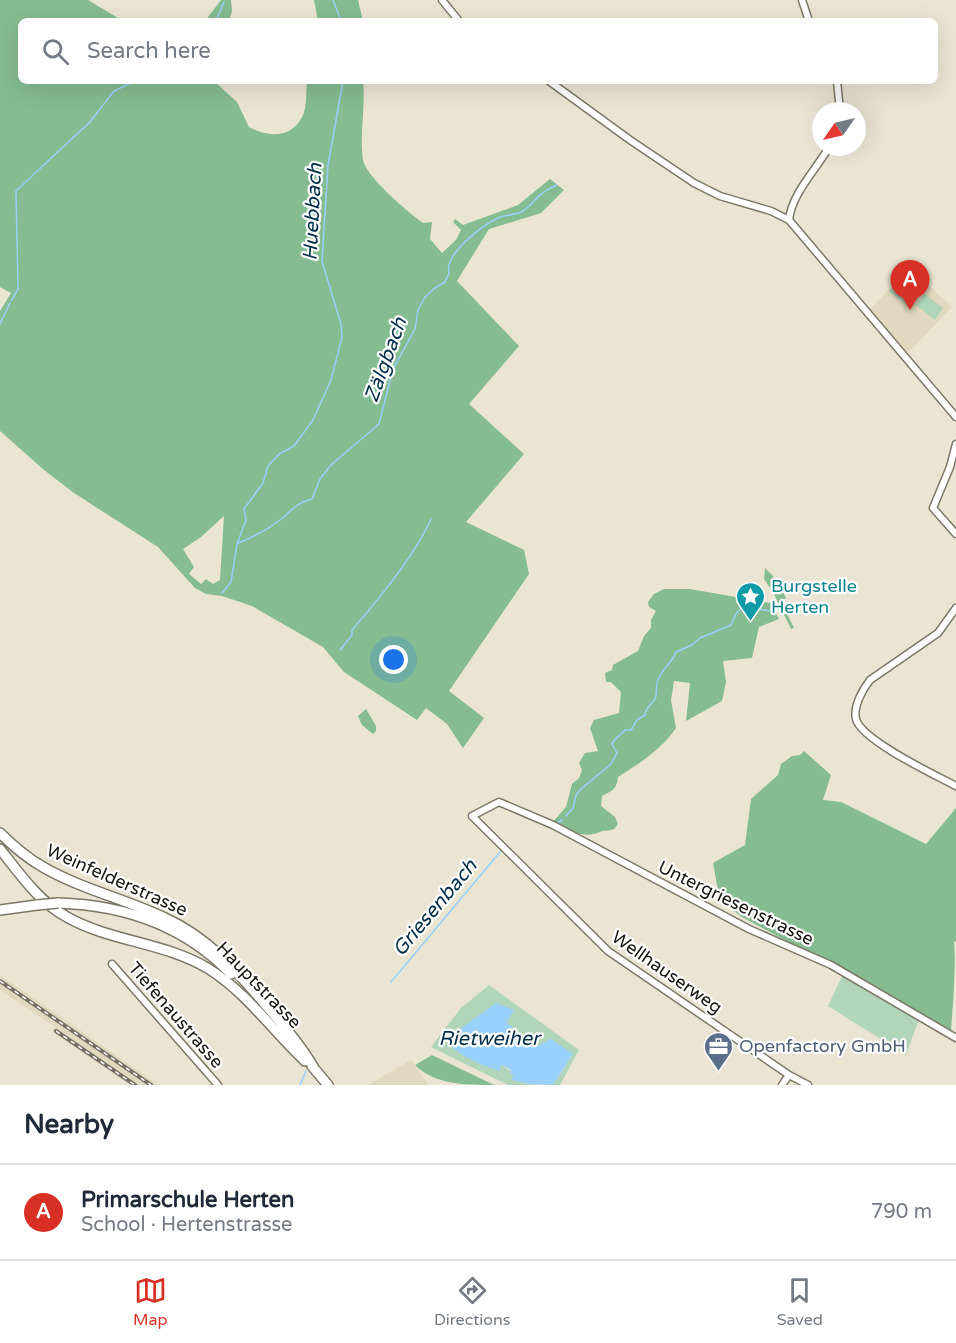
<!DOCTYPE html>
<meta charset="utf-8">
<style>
:root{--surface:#fff;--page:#f6f6f7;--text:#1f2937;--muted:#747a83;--line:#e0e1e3;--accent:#d93025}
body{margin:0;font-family:"Varela Round",sans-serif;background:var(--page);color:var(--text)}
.compass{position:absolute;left:812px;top:102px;width:54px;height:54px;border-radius:50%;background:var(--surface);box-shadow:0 6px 24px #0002;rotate:236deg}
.you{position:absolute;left:394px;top:660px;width:21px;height:21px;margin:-15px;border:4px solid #fff;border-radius:50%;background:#1a73e8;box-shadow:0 0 0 9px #1a73e833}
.badge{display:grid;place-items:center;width:39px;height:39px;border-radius:50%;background:var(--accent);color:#fff;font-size:20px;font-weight:700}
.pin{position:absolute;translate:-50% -50px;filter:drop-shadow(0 2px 3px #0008)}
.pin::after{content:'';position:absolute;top:32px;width:21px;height:18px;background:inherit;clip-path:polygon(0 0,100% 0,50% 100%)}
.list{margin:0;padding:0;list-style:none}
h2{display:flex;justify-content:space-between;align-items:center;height:78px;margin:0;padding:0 24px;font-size:26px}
h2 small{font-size:20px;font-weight:400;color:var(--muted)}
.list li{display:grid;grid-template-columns:39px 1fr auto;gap:18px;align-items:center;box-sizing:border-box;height:96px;padding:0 24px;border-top:2px solid var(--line)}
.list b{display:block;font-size:22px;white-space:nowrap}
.list p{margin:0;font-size:20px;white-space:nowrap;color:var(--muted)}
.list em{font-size:20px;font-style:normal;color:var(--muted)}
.icon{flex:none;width:33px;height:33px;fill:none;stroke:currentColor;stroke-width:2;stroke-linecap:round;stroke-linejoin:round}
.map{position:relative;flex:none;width:956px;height:1085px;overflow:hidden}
.search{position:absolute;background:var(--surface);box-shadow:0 6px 24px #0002;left:18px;right:18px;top:18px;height:66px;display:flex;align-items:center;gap:15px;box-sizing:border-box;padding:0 21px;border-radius:9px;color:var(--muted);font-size:22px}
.sheet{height:174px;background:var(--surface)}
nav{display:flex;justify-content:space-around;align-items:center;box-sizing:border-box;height:84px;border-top:2px solid var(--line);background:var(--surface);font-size:16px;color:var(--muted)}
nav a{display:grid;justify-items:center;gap:3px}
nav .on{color:var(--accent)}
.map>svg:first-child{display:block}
.built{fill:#e0d9bf}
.green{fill:#b1d5b8}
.forest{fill:#85bc91;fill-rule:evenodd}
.water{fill:#99d0fc}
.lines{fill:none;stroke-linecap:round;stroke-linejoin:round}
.stream{stroke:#99d0fc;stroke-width:1.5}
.minor-casing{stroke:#7c7867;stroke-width:9}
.primary-casing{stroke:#7c7867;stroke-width:12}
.minor{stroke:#fff;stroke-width:6}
.primary{stroke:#fff;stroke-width:9}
.rail-casing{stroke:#736f64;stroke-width:4}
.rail{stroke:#fff;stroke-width:1.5;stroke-dasharray:4.5;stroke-linecap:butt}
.primary-bridge-casing{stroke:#7c7867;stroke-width:12;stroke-linecap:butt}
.primary-bridge{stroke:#fff;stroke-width:9}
.labels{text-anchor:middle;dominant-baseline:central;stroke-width:4.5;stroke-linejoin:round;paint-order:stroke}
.culture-label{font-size:18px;fill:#0d838f;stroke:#fff;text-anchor:start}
.street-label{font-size:18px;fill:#17150f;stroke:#fff}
.service-label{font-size:18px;fill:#4e5e75;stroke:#fff;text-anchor:start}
.water-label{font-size:20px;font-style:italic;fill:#002d49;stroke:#fff}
</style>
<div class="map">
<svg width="956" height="1085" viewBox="0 0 956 1085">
<rect width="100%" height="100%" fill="#eae5d3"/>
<path class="built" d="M909 267 952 307 904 357 867 313Z
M0 975 159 1085H130L52 1032 55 1027 0 990Z
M411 1060 429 1085H368Z"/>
<path class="green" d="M909 269 925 284 907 305 889 291Z
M925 294 943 308 935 320 916 305Z
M844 972 919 1019 906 1055 828 1006Z
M489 985 579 1050 560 1085H553L573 1054 534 1049 507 1022 496 1003 502 1065 529 1084 542 1085H508L431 1047 461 1008Z"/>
<path class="forest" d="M0 0H88L123 21H21V81H214L237 102 249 127C269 138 293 138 303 115 307 106 306 91 307 81H363C366 107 359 134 363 160 367 178 408 212 423 223L432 222 430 239 442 253 456 240 461 230 453 222 455 219 463 225 518 205 550 179 564 190 541 213 489 229 457 281 519 346 469 404 524 454 466 522 524 550 529 574 449 691 484 718 463 748 447 724 426 708 417 720 344 672 323 647 252 606 222 596 206 594 195 588 158 547 74 493 44 470 0 431V311L11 293 0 287ZM224 516 220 580 213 584 206 579 201 584 189 574 194 567 183 549 201 537Z
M221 0H231L232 11 229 21H205Z
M314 0H358L363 21H318Z
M765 568 776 579 786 598 781 601 794 628 791 629 773 592 764 579Z
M664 589H690L770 603 779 619 759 627 752 658 723 661 726 682 722 701 686 721 690 683 674 681 671 700 676 728C661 750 640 763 618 777 617 789 612 791 602 796L601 806 615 817 618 824C614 831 611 830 602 831 599 832 596 834 593 834 580 837 564 829 552 823L566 807 572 784 579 778 582 770 579 763 585 753 598 751 590 728 594 720 619 713 621 692 611 682H606L605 673 612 670 613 665 638 651 644 636 651 628V620L656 611 649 607 648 602 654 594Z
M366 709 376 726V731L373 734 362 725 358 716Z
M804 751 831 775 823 800 841 802 926 844 956 808V941L954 942C956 963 953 1007 951 1030L742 917 720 901 713 863 745 845 751 799 778 775 781 764 792 756 800 755Z
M432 1055 494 1085C467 1085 434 1085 415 1065Z"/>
<path class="water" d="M496 1003 514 1010 507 1022 533 1048 551 1039 573 1054 553 1085 529 1084 512 1080 513 1074 510 1073 511 1070 502 1065 499 1071C482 1065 455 1055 446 1039Z"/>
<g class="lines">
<path class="stream" d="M333 0 341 21
M216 21 224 2
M65 145 89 123 114 91 135 81
M12 300 18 289 16 191 64 146
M0 324 10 303
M238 543C254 537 267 530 280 520 294 509 294 504 312 499L320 479 331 465 379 424 393 369 415 329 418 310 425 297 435 288 445 282 449 273C444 254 482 226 496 219 504 214 515 216 523 211 531 206 536 197 544 192 548 189 553 187 557 185
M222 593 231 582 237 544 246 520 244 509 263 483 268 466 279 454 294 446 313 420 331 380 342 337 341 324 322 261 328 165 343 81
M340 650 352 635V630C379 599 415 555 431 519
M566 816 573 808 576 795 581 789 611 764 617 753 612 744C613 740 622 734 625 730H631L637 720 645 715C646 707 651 705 655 699 658 693 655 686 658 680 662 669 672 663 676 652L692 645 700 638 731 625 737 612 746 606 769 611
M557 823 562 820
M391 982 500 852
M300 1085 306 1071"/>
<defs>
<path id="minor" d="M442 0 459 21
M802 0 809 21
M549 81 630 140 694 183 720 196 771 211 789 220
M837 81 840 111
M829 147C816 170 792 193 789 220L956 417
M956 444 950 467 933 508 956 534
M956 608 938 633 870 680C863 689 853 706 856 719 861 740 935 775 956 786
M112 964 218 1085
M782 1085 789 1075
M808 1085 789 1075 608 951 472 816 499 802 553 825 749 929 831 965 956 1038"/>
<path id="primary" d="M0 833C13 846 27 858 43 867 81 889 125 899 165 918 207 937 235 969 264 1003 282 1024 300 1044 314 1068
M0 849C20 874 38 901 67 917 111 942 165 942 209 969 247 993 273 1031 305 1061
M58 903C124 905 185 926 231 974
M0 910 37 905
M312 1066 328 1085"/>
</defs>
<use href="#minor" class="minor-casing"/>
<use href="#primary" class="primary-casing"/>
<use href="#minor" class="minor"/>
<use href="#primary" class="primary"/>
<defs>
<path id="rail" d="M0 981 151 1085
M56 1031 135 1085"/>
</defs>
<use href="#rail" class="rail-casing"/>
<use href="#rail" class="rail"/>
<defs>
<path id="primary-bridge" d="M37 905 58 903"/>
</defs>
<use href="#primary-bridge" class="primary-bridge-casing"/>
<use href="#primary-bridge" class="primary-bridge"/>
</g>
<defs>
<symbol id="sight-pin" viewBox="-11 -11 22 30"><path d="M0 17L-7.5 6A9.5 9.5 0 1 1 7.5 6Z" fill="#0f9aa8" stroke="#fff"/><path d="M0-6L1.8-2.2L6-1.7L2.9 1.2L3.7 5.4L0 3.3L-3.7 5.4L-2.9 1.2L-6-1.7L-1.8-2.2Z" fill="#fff"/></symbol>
<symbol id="office-pin" viewBox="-11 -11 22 30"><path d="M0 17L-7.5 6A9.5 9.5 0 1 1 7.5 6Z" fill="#5c6f8a" stroke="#fff"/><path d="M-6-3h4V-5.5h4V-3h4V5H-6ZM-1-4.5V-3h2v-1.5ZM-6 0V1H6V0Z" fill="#fff"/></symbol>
</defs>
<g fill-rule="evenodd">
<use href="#sight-pin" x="734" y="580" width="33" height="45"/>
<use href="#office-pin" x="702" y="1030" width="33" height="45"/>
</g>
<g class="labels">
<g class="culture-label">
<text x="771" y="586">Burgstelle<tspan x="771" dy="21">Herten</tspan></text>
</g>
<g class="street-label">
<text transform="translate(117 880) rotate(24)">Weinfelderstrasse</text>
<text transform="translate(736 903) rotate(26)">Untergriesenstrasse</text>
<text transform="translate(667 972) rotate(35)">Wellhauserweg</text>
<text transform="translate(259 985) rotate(46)">Hauptstrasse</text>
<text transform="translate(176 1015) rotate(49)">Tiefenaustrasse</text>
</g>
<g class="service-label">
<text x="739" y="1046">Openfactory GmbH</text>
</g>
<g class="water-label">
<text transform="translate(313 212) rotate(-87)">Huebbach</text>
<text transform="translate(386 360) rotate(-70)">Zälgbach</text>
<text transform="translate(435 908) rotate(-50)">Griesenbach</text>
<text x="489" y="1039">Rietweiher</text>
</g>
</g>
</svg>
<svg class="compass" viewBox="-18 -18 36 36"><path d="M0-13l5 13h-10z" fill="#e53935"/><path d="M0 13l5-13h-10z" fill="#747a83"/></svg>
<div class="you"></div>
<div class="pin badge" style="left:910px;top:310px">A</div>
<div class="search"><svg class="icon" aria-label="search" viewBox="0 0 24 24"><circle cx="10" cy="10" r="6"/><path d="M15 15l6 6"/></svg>Search here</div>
</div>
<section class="sheet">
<h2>Nearby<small></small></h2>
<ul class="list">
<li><span class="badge">A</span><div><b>Primarschule Herten</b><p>School · Hertenstrasse</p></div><em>790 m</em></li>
</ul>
</section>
<nav>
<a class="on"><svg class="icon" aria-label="map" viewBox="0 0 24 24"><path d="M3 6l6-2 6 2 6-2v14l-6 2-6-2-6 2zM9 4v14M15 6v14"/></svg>Map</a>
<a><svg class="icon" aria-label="directions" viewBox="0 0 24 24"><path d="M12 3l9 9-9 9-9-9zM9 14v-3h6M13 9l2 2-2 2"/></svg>Directions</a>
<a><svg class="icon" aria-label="saved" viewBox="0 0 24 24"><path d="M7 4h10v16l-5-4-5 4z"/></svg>Saved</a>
</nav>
